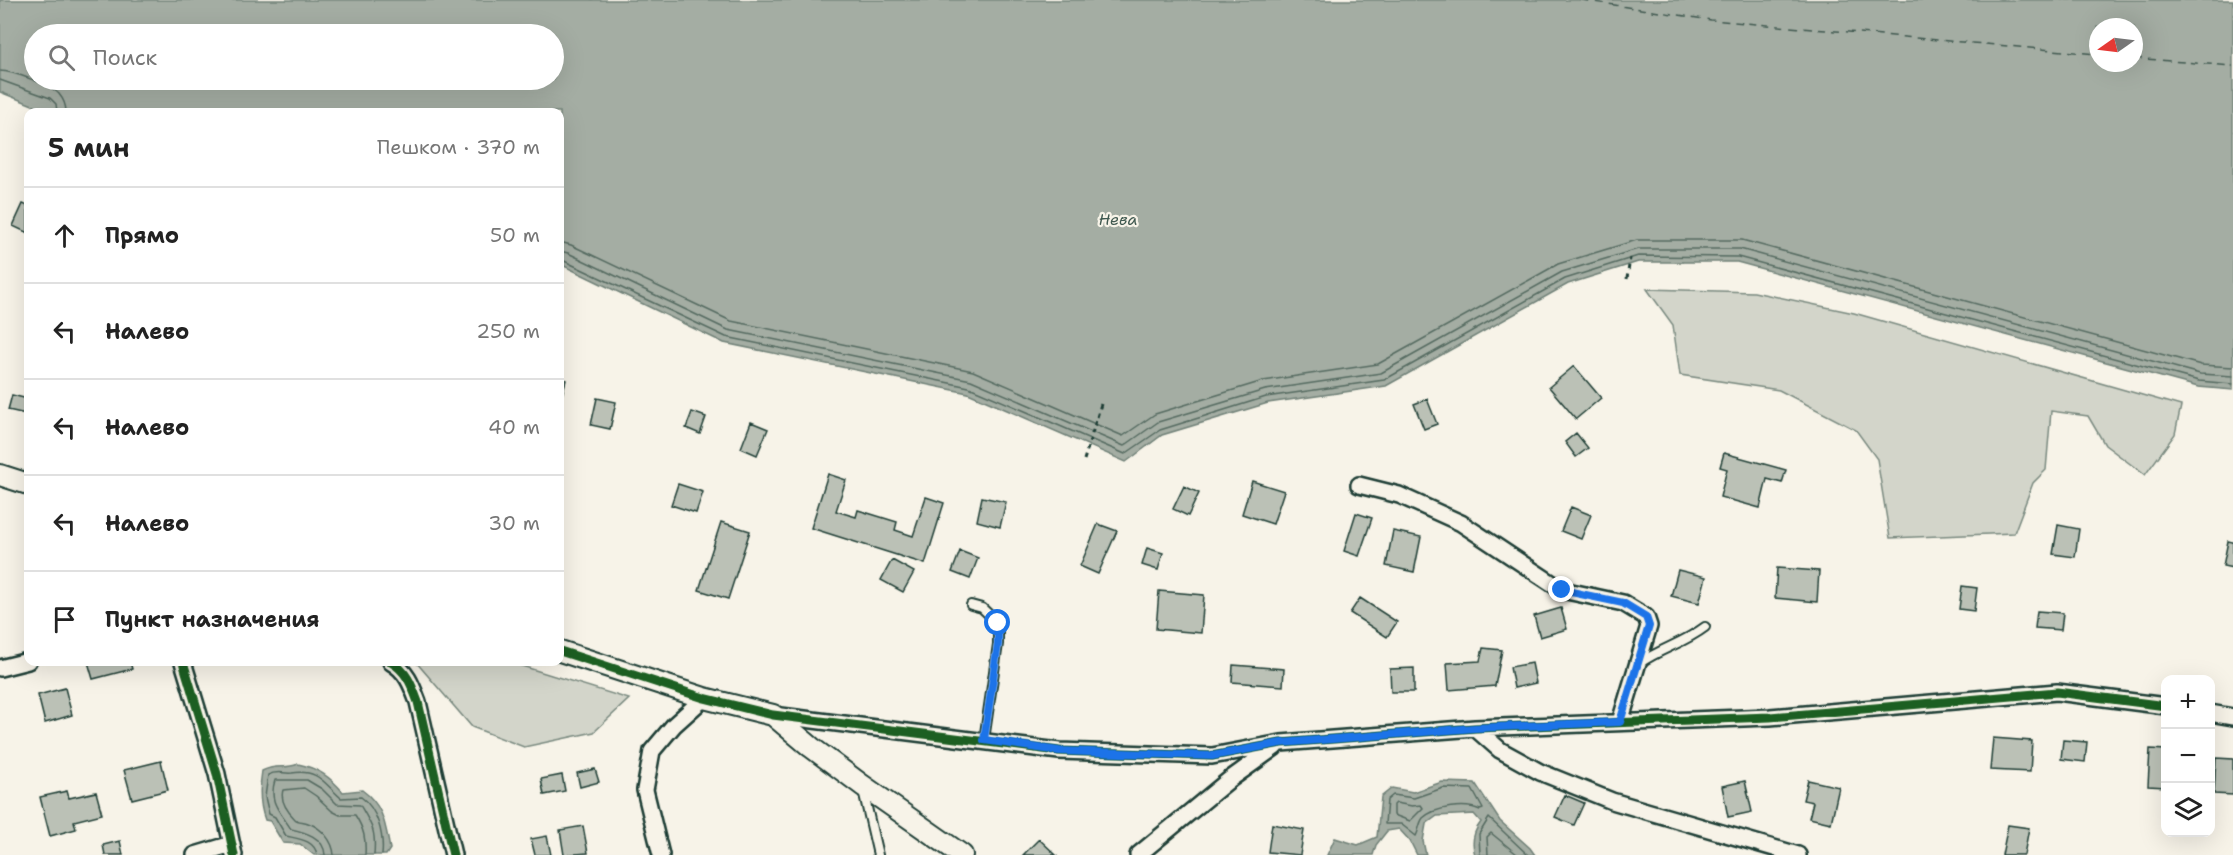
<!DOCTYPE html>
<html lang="ru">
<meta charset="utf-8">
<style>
:root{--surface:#fff;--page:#f6f6f6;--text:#222;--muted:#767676;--line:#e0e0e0}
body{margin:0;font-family:"Shantell Sans",sans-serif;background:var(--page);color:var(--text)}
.controls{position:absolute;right:18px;bottom:18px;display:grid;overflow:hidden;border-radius:12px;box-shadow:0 6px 24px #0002}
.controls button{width:54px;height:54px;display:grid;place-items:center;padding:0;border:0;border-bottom:2px solid var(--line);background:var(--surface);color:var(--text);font:30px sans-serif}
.compass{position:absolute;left:2089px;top:18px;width:54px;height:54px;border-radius:50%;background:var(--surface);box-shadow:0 6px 24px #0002;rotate:256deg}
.stop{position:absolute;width:18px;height:18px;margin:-14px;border:4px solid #1a73e8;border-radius:50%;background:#fff}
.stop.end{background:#1a73e8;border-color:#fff;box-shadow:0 2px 6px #0008}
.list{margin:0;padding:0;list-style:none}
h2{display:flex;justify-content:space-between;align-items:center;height:78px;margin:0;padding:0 24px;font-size:26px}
h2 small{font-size:20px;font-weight:400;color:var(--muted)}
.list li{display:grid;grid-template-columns:39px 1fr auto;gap:18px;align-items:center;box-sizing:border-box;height:96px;padding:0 24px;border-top:2px solid var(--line)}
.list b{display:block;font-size:22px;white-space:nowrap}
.list em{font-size:20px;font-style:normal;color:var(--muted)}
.icon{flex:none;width:33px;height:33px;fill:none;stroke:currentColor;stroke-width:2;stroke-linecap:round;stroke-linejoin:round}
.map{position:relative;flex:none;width:2233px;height:855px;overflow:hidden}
.search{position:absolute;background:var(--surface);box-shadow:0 6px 24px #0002;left:24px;top:24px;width:540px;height:66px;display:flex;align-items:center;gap:15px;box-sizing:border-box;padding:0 21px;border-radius:33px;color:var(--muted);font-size:22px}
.panel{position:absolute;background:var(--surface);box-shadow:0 6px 24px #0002;left:24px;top:108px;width:540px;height:558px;border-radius:12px}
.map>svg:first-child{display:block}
.green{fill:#d3d5ca;stroke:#79897f;stroke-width:1.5}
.water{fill:#a4ada3;stroke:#6f8077;stroke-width:1.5;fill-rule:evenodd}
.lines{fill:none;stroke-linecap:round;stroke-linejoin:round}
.shore{stroke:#546a60;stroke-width:1.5}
.ferry{stroke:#405950;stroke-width:1.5;stroke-dasharray:8 6;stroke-linecap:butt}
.building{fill:#bbc1b6;stroke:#1f3d34;stroke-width:1.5}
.service-casing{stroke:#1f3d34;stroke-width:12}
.minor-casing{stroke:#1f3d34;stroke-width:20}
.tertiary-casing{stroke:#1f3d34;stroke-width:24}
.path{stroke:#1f3d34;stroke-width:3;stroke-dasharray:4.5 4.5;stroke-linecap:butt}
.service{stroke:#f7f3e8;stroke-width:8}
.minor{stroke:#f7f3e8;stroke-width:15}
.tertiary{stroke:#f7f3e8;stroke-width:20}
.cycleway-casing{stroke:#f7f3e8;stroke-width:13}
.cycleway{stroke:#1b5e20;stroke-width:9}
.route{stroke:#1a73e8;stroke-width:8}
.labels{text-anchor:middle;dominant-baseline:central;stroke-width:4.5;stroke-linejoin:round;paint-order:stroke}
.water-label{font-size:16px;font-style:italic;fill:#405950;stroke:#f7f3e8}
</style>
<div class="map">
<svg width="2233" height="855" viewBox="0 0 2233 855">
<rect width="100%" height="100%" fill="#f7f3e8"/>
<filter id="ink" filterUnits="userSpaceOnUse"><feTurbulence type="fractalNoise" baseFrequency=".0167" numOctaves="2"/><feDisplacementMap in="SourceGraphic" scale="12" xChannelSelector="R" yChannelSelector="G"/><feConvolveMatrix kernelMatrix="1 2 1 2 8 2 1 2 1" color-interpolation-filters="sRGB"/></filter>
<g filter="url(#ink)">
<path class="green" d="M1647 289 1754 292 1854 313 2181 406 2175 434 2145 475 2105 445 2088 416 2051 411 2046 470 2033 483 2014 533 1890 538 1877 459 1856 430 1779 390 1680 375 1673 325Z
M416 662H509L629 699 594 732 524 747 472 727Z"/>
<path class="water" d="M0 0H2233V390L2198 387 1737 262H1638L1568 284 1386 386 1268 403 1162 435 1126 462 968 393 724 343 560 264V112H50L0 92ZM2098 27H2134V63H2098ZM34 34H554V80H34Z
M298 764C318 768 330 777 343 792L362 790C384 806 385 824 390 849L386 855H314L300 844 283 843 270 821 265 820C259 804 259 789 262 771 278 763 284 770 298 764Z
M1442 782 1475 783 1500 821 1530 848 1535 855H1475C1471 842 1473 832 1481 822L1474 814 1437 816 1426 824 1423 841 1426 855H1417L1410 841 1399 829 1387 831 1376 845 1373 855H1327L1335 838 1358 845 1377 837 1381 797 1392 788 1413 792Z"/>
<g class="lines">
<path class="shore" d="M0 71C12 71 51 85 59 94 64 100 66 106 66 112
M0 80 50 98 56 104 57 112
M560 242 571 245 731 321 973 371 1123 436 1155 414 1263 381 1378 364 1558 264 1637 240H1742L2201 365 2233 367
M560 251 568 253 728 330 971 380 1124 446 1158 422 1265 390 1381 373 1562 272 1638 249H1740L2200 374 2233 376
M560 259 726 337 969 387 1125 454 1160 430 1266 397 1384 380 1565 279 1638 256 1738 257 2199 381 2233 384
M1443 788 1472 789 1483 809 1480 810C1466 803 1435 807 1423 818 1419 823 1419 831 1416 836L1401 824H1385L1387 800 1393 795 1414 798Z
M1396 803 1412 806 1421 805 1423 808 1410 821 1394 815V805Z
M317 855C315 840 299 839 286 836L275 817 269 814 265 797 268 775C277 770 283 774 292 773 318 769 323 782 341 798L361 797C378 809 384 836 382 855
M325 855C324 837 305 832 291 829 280 811 268 803 275 780H307L322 789 337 804 360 805C372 826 376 830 374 855
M334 855C333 841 322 828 308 823 304 821 298 822 295 819 287 811 280 800 283 790L304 788 316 796 332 811 340 815H355C364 829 366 839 365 855
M1480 855 1479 834 1489 818 1528 855
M1488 855 1487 837 1491 833 1518 855"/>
<path class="ferry" d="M1582 0 1711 20 2098 54
M2134 58 2233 66"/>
</g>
<path class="building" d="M23 204 28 206V233L13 226Z
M1574 366 1601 398 1576 419 1549 387Z
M560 378 566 380 560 403Z
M12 395 28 399 26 414 8 410Z
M597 398 616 402 610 429 591 425Z
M1427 399 1437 424 1424 429 1414 404Z
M692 412 706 417 700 434 686 428Z
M751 422 768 429 757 455 741 448Z
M1576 433 1588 448 1576 457 1565 442Z
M1724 453 1786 470 1782 483 1767 479 1760 508 1720 497 1727 469 1720 467Z
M828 474 846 480 836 511 856 517 858 510 897 522 895 530 913 536 926 497 944 503 925 564 811 528Z
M1252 481 1284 491 1273 524 1242 514Z
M678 484 703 492 696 513 671 505Z
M1184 486 1199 493 1188 516 1173 509Z
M982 497 1006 502 1000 527 977 521Z
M1571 507 1591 515 1581 539 1561 531Z
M1356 513 1372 518 1359 556 1344 551Z
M721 522 750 531 728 599 699 590Z
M1098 524 1117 531 1098 574 1080 566Z
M2058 525 2079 529 2075 557 2053 554Z
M1393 531 1421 537 1414 572 1386 566Z
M2228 541 2233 542V568L2223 566Z
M1147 548 1163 553 1158 570 1142 565Z
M960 551 978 558 970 579 952 572Z
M892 560 914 572 903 592 881 580Z
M1777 568 1819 571 1817 602 1775 598Z
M1678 570 1706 577 1699 603 1671 596Z
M1962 586 1977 588 1974 611 1959 609Z
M1159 591 1204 595 1201 633 1156 629Z
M1360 598 1397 622 1387 637 1350 613Z
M1561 608 1567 629 1540 637 1534 616Z
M2037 611 2063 613 2061 630 2035 628Z
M1483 648 1502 650 1495 686 1449 690 1447 663 1480 661Z
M88 662H130L132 669 93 679Z
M1532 663 1536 683 1514 688 1510 667Z
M1233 665 1284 669 1283 686 1232 682Z
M1414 668V692H1391L1390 669Z
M65 688 72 715 45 723 38 695Z
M1993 738 2032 741 2030 772 1990 770Z
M2063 740 2087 742 2085 762 2061 759Z
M2150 749 2166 750V787L2148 786Z
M2216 758 2233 759V795L2214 794Z
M161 761 168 790 132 799 124 770Z
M595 769 599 782 580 787 577 773Z
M562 775 565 791 544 795 541 779Z
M1808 780 1839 787 1831 823 1809 818 1813 802 1803 800Z
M1745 781 1752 812 1728 817 1722 786Z
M67 791 69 798 96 792 102 814 74 821 76 829 50 836 40 797Z
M1565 795 1584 803 1574 825 1555 817Z
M1272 824 1304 830 1300 855 1268 852Z
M2008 825 2029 828 2024 855H2002Z
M583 826 588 853 564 855 560 830Z
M547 836 551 855H535L531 839Z
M1039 839 1056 855H1023Z
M120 841 123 855H105L103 845Z"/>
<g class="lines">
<defs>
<path id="service" d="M971 605 982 608 998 623V644L984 740
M1640 663C1662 648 1684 643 1705 627
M863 790 878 855"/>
<path id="minor" d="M1359 485 1399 495 1461 523 1562 590 1623 603 1646 617 1649 626 1620 722
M183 662 217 774 234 855
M391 662C407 671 412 686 418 702L453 855
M0 668 28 661
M2210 713 2233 717
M773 715 1059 751 1212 756 1281 743 1475 728 1770 717 2057 692 2166 706
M1475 728 1500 750 1540 772 1612 801 1798 855
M195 855 232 844
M661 855 645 790 652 751 674 725 704 698
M1138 855 1229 780 1275 747"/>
<path id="tertiary" d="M0 475 28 484
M560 651 704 698 773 715 811 747 862 785 962 855"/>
</defs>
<use href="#service" class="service-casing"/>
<use href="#minor" class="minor-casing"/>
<use href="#tertiary" class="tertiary-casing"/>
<path class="path" d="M1627 279 1630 258
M1084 460 1101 404"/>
<use href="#service" class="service"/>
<use href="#minor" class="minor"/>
<use href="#tertiary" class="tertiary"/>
<defs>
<path id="cycleway" d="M560 651 704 698 773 715 1059 751 1212 756 1281 743 1475 728 1770 717 2057 692 2166 706
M183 662 217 774 234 855
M391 662C407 671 412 686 418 702L453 855"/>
</defs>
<use href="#cycleway" class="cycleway-casing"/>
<use href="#cycleway" class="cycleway"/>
</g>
</g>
<g class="lines" filter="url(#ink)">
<path class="route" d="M998 623V644L984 740 1059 751 1212 756 1281 743 1475 728 1620 722 1649 626 1646 617 1623 603 1562 590"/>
</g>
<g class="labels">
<g class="water-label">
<text x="1118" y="219">Нева</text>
</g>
</g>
</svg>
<div class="controls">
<button>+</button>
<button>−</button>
<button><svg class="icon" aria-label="layers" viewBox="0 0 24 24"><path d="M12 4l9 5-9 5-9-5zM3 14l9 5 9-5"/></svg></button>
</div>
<svg class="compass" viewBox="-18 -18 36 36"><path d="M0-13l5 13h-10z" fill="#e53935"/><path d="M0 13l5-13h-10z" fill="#767676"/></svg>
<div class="stop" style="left:998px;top:623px"></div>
<div class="stop end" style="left:1562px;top:590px"></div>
<div class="search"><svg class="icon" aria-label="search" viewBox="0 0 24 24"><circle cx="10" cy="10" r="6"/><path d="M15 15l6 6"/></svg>Поиск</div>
<section class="panel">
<h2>5 мин<small>Пешком · 370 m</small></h2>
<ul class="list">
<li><svg class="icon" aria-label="ahead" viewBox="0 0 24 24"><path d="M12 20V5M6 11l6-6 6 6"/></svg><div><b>Прямо</b></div><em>50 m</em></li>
<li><svg class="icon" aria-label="left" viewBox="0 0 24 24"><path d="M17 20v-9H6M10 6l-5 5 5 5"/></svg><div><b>Налево</b></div><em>250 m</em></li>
<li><svg class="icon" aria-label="left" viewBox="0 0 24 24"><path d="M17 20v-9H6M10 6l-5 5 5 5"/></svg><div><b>Налево</b></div><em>40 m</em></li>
<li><svg class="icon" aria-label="left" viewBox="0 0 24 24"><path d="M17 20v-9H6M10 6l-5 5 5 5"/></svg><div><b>Налево</b></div><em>30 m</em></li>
<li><svg class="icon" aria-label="arrive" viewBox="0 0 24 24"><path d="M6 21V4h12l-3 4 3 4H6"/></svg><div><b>Пункт назначения</b></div></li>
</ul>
</section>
</div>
